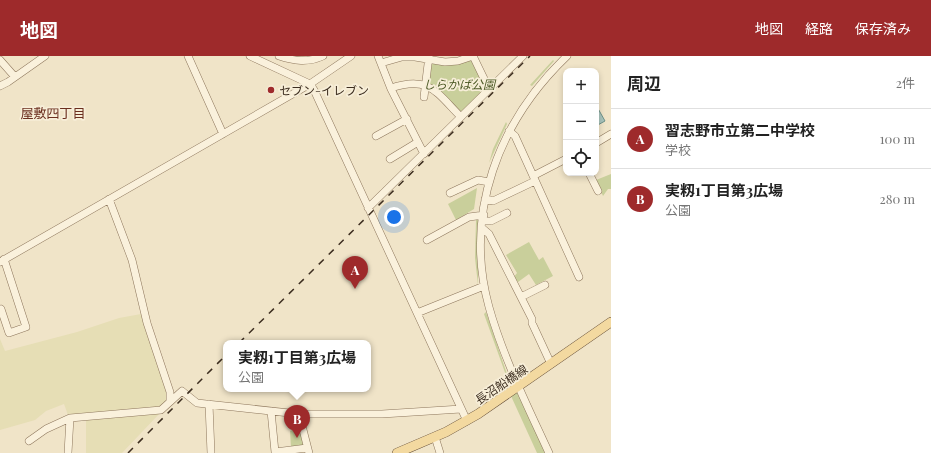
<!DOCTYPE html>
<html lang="ja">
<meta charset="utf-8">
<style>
:root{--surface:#fff;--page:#f6f6f6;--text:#222;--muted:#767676;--line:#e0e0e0;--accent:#9e2a2b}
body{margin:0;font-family:"Playfair Display","Noto Sans JP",serif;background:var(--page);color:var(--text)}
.controls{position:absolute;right:12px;top:12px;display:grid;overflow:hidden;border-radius:8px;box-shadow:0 2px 6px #0003}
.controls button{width:36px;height:36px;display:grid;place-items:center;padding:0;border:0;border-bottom:1px solid var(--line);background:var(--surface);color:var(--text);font:20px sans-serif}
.you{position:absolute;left:394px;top:161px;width:14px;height:14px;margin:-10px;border:3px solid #fff;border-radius:50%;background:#1a73e8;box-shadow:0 0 0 6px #1a73e833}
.badge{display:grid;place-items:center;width:26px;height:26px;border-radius:50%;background:var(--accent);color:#fff;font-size:13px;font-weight:700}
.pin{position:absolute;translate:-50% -33px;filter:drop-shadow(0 1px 2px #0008)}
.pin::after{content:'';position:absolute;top:21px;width:14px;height:12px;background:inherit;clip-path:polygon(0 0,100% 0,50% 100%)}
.popup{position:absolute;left:223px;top:284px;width:148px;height:52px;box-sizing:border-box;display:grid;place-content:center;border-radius:8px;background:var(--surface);filter:drop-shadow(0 1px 3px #0005);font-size:13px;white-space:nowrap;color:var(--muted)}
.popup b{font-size:15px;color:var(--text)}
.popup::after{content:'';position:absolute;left:50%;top:100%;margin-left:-8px;border:8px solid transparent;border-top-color:var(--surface)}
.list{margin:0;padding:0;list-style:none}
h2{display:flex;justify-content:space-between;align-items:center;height:52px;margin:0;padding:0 16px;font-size:17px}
h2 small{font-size:13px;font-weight:400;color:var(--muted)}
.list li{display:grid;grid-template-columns:26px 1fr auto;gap:12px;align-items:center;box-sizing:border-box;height:60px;padding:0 16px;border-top:1px solid var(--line)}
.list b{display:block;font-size:15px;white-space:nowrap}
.list p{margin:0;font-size:13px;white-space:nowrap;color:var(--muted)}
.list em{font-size:13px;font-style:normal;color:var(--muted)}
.icon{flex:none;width:22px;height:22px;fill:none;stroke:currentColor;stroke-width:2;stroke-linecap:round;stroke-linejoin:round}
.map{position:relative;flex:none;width:611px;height:397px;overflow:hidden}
header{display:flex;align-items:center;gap:24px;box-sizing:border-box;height:56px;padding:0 20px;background:var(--accent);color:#fff}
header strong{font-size:19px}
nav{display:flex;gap:22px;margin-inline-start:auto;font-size:14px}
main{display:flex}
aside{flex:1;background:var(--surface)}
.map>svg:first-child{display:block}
.farmland{fill:#e6deb5}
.green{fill:#c9cf9b}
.water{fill:#a9c4bc;stroke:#6f938a}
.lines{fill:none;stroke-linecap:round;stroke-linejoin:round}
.minor-casing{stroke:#8d765c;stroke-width:8}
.major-casing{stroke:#5b4430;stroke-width:10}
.minor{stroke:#faf1dc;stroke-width:7}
.major{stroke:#f3d9a0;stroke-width:9}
.rail{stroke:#3d2e20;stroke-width:1.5;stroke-dasharray:7 7;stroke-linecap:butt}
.poi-dot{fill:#9e2a2b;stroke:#f7eed8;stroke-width:1.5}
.labels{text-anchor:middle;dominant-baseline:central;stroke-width:3.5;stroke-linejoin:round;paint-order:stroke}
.park-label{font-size:12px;font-style:italic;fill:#4d5a26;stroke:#f7eed8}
.poi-label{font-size:12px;fill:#3d2e20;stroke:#f7eed8;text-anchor:start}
.street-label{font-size:12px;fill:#3d2e20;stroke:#f7eed8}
.neighbourhood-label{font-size:13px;fill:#6b2e1e;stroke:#f7eed8}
</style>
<header>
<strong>地図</strong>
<nav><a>地図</a><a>経路</a><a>保存済み</a></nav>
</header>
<main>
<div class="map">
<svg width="611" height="397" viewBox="0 0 611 397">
<rect width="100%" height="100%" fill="#f0e4c8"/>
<path class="farmland" d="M141 258 167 335V343L161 352 68 359 64 348 46 355 35 364 0 374V283L5 295 77 276 119 262Z
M160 357 122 397H86V363Z"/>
<path class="green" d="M472 1 487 33 460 59 427 27 429 4Z
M553 4 554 5 532 30 530 29Z
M506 66 507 68 489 107 493 93Z
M611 118V133H608L603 140 596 124Z
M477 132 474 153 456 164 448 148Z
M478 163V229L475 202 476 164Z
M529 186 539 204 543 201 553 220 536 229 529 218 518 226 514 221 517 217 506 199Z
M486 256 508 321 507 322 484 258Z
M519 336 545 397H537L511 340Z
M301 371 305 389 291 392 290 375Z"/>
<path class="water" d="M596 49 605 65 596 70Z"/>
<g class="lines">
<defs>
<path id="minor" d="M188 0 223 78
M250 0 310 28 314 34 467 365
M279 0C294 5 308 7 323 0
M378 0 391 33 424 98
M473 0 489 33
M0 4 15 21
M381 7 402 1H415L445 6 458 5 473 0
M0 30 8 26 45 0
M391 32C429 19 436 36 461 61
M424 41 429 0
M509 75 515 80 579 221
M376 80 407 63
M596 87 611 78
M390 103 418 86
M589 117 598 135
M533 120 566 103
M450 137 478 124 489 126
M109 143 132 204 147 267 170 336V345
M485 143 493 145 535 125
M368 152 523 0
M483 165H491L507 157
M482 172 489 178 532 263V267L551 308
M427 184 469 161 484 159
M0 206 310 28 351 0
M521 241 545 229
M0 254 1 253 9 277 26 271 4 203
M417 257 484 230
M209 348 211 397
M271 355 275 396 307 392
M299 358 309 397
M435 381 440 397
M29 385 46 373 70 362 161 354 182 335 197 347 299 358H382L461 353
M68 397 70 362
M549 397C527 349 503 301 489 251 463 157 499 65 567 0"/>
<path id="major" d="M397 397 446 376 478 358 611 266"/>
</defs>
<use href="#minor" class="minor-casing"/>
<use href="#major" class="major-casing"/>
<use href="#minor" class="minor"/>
<use href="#major" class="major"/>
<path class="rail" d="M239 287 530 0
M128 397 226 299"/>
</g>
<circle class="poi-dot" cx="271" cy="34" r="4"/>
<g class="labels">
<g class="park-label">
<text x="459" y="28">しらかば公園</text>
</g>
<g class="poi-label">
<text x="279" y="34">セブン-イレブン</text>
</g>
<g class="street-label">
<text transform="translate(501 328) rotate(-34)">長沼船橋線</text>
</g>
<g class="neighbourhood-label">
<text x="53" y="56">屋敷四丁目</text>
</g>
</g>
</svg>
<div class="controls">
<button>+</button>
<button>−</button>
<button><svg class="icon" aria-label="locate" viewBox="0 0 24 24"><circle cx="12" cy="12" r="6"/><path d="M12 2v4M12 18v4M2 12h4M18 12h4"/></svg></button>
</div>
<div class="you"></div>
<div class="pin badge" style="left:355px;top:233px">A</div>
<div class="pin badge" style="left:297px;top:382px">B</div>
<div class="popup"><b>実籾1丁目第3広場</b>公園</div>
</div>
<aside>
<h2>周辺<small>2件</small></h2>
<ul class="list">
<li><span class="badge">A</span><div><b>習志野市立第二中学校</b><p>学校</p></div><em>100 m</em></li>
<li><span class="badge">B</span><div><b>実籾1丁目第3広場</b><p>公園</p></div><em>280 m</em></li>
</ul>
</aside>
</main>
